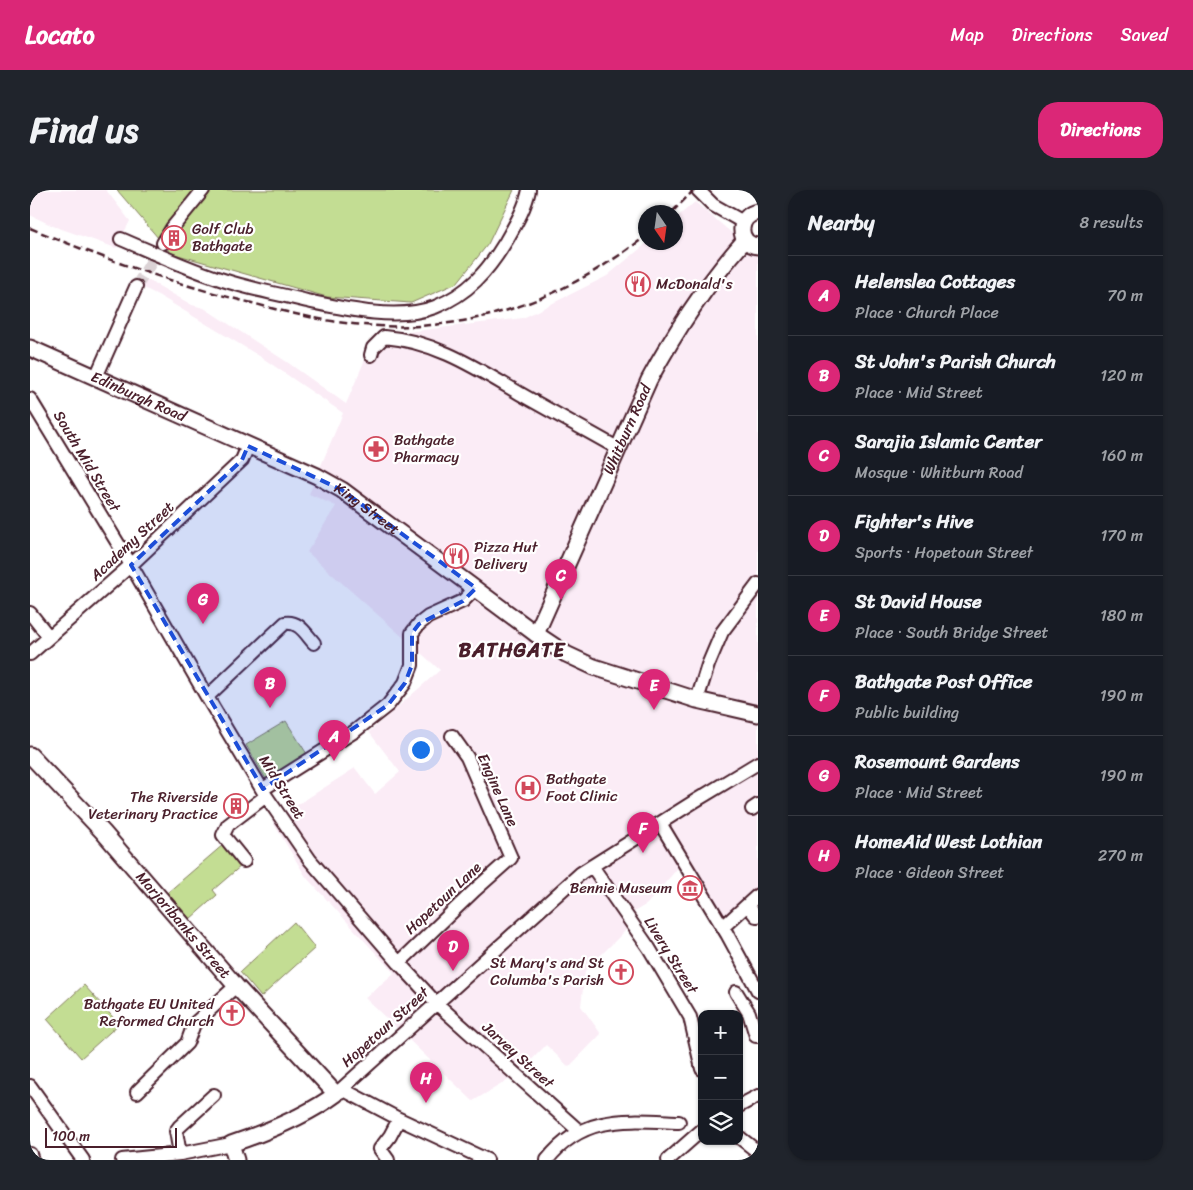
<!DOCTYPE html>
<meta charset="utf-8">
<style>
:root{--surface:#171b24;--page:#20242c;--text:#f1f3f6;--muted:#9ea1a6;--line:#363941;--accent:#db2777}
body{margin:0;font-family:Sriracha,sans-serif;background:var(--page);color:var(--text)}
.controls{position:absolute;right:15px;bottom:15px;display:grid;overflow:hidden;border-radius:10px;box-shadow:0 1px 4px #0004}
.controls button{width:45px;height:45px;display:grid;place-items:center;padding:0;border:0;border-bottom:1px solid var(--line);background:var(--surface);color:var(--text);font:25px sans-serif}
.compass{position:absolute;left:608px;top:15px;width:45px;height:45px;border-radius:50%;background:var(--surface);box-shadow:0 1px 4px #0004;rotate:167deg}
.scale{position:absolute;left:15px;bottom:12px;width:132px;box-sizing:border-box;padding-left:5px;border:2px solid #4a1f2b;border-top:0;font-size:14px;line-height:18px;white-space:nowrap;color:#4a1f2b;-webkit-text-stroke:4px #fff;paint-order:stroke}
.you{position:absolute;left:390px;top:559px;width:18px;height:18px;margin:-12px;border:4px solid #fff;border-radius:50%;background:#1a73e8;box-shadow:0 0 0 8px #1a73e833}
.badge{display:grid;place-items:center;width:32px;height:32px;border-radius:50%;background:var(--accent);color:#fff;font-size:16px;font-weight:700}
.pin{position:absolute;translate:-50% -41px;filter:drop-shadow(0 1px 2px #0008)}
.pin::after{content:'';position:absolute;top:26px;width:18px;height:15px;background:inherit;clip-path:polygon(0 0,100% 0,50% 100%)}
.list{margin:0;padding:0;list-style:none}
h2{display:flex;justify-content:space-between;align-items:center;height:65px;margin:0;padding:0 20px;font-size:21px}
h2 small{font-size:16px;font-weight:400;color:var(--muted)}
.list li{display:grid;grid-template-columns:32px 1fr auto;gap:15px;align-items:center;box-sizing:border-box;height:80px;padding:0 20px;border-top:1px solid var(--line)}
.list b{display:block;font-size:19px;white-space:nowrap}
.list p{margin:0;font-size:16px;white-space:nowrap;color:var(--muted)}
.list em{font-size:16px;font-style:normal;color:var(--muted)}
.icon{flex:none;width:28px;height:28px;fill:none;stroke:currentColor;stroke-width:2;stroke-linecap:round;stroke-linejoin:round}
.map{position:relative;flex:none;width:728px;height:970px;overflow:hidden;border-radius:20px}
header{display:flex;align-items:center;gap:30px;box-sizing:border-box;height:70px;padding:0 25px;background:var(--accent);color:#fff}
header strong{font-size:24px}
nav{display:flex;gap:28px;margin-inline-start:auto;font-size:18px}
.intro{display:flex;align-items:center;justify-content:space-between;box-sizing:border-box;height:120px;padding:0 30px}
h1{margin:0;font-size:35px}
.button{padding:12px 22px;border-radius:20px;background:var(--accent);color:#fff;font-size:18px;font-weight:700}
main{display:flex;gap:30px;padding:0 30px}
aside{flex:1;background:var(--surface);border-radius:20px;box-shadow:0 1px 4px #0004}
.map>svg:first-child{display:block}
.built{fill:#fbecf6}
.green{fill:#c3dd93;stroke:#867e5f}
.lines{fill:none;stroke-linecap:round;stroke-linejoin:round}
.minor-tunnel{stroke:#dbd2d5;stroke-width:12;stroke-dasharray:12 6;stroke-linecap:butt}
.minor-casing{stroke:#4a1f2b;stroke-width:16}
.major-casing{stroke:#4a1f2b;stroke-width:19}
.minor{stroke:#fff;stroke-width:12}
.major{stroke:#fff;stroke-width:15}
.rail{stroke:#4a1f2b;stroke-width:2.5;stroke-dasharray:8 4;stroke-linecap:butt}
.marked{fill:#1d4ed8;fill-opacity:0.2;stroke:#1d4ed8;stroke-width:4;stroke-dasharray:10 6;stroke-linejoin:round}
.labels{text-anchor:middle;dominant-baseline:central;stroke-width:4.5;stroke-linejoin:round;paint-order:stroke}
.poi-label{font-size:15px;fill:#4a1f2b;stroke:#fff;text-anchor:start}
.street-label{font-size:15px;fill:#4a1f2b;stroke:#fff}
.district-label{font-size:20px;font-weight:bold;letter-spacing:1px;fill:#4a1f2b;stroke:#fff}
</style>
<header>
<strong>Locato</strong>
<nav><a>Map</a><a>Directions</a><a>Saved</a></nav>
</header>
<div class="intro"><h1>Find us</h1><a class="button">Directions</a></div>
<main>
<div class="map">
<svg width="728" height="970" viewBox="0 0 728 970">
<rect width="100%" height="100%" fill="#fff"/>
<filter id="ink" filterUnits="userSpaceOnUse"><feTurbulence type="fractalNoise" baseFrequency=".02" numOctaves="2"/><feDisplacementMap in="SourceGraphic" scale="10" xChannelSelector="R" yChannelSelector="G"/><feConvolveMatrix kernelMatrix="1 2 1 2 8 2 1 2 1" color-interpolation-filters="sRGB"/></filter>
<g filter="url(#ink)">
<path class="built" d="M0 0H76L100 31 86 58 23 36 0 25Z
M665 12 728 65V705L693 737 653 672 617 714 602 723 606 730 555 781 551 816 571 844 539 877 516 855 487 885 443 911 335 808 364 783 276 687 242 631 325 578 345 604 370 582 339 542 410 480 277 362 306 316 279 304 313 223 231 167 128 105 102 92 120 91 162 115 174 118 257 172 316 214 345 146 493 128 577 86 617 53 646 52V28Z"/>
<path class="green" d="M87 0H484L458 54 427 93 381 113 297 107 141 63Z
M256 531 277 564 236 589 216 555Z
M194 654 212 675 183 700 187 705 160 729 137 703Z
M264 732 285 758 231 807 210 782Z
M54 795 89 834 51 868 17 829Z"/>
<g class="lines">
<path class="minor-tunnel" d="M106 97 133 53"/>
<defs>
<path id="minor" d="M668 0 683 15 713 32
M91 49C124 63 158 79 193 90 220 99 249 104 277 111 315 119 368 131 405 117 438 104 458 81 476 51 485 35 495 19 499 0
M133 53 142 38 173 0
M341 165 343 158 354 147C405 151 446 178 489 203 522 222 556 240 589 259
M66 187 106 97
M0 209 101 375 177 507 236 606 280 670 369 773 406 813 549 941
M0 423 19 447
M0 464 101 375 212 270 218 256
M177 507 255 433C269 431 275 443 284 453
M667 510 678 475 692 442 728 394
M233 599 325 541 358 515 375 493 382 475V443L389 434 398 427 433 411 446 398
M722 619 728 615
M630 633 697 744 728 801
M214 671 193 645 198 635 236 606
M562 676 619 758 660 827 672 879
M717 715 726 726H728
M693 737 728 705
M369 773 445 700 481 668 437 567 422 546
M706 802 719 823 726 846H728
M0 896 53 970
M312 899 369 929 457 970
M107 902 157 853 164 834 206 796
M306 904 551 683 665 611 728 573
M709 916 728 906
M709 947 728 962
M0 964 2 970
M150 964 146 941 149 937 184 905
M92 970 150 964 201 954
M358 970 350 959 360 946 369 929
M517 970C553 924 597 930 649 932
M638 970 672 940"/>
<g id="major">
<path d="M728 22C707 25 706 54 728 56"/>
<path id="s1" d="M0 158 287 286 312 300 506 444 536 464 564 477 667 510 728 524"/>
<path id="s2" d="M506 444 619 190C646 140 677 93 715 50"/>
<path id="s3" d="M0 565 73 642 206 796 306 904C275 927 237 942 201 954L206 970"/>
</g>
</defs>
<use href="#minor" class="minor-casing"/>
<use href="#major" class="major-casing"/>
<use href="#minor" class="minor"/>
<use href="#major" class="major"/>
<path class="rail" d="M642 22 664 0
M0 38C74 69 144 94 222 113 259 123 296 132 334 135 441 144 531 111 616 46"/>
</g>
</g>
<path class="marked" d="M218 256 312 300 446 398 433 411 389 434 382 443V475L375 493 358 515 233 599 101 375 212 270Z"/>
<defs>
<symbol id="building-ring" viewBox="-11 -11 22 22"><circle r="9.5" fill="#fff" stroke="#d1495b" stroke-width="1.5"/><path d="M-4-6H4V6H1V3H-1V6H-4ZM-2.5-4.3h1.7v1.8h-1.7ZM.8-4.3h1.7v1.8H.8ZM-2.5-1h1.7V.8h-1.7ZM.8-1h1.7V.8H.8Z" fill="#d1495b"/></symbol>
<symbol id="restaurant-ring" viewBox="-11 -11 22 22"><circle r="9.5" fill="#fff" stroke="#d1495b" stroke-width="1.5"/><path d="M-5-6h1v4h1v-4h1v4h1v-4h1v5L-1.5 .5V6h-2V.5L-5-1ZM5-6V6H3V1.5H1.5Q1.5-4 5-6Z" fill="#d1495b"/></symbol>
<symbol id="pharmacy-ring" viewBox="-11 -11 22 22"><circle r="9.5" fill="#fff" stroke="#d1495b" stroke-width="1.5"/><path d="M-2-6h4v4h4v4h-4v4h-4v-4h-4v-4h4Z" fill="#d1495b"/></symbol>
<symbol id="hospital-ring" viewBox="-11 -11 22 22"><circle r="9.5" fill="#fff" stroke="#d1495b" stroke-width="1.5"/><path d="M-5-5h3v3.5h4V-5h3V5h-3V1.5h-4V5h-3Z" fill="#d1495b"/></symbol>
<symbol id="museum-ring" viewBox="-11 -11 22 22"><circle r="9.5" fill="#fff" stroke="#d1495b" stroke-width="1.5"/><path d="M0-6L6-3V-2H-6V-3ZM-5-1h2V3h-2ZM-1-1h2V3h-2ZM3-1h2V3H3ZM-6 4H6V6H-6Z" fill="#d1495b"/></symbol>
<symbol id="church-ring" viewBox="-11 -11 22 22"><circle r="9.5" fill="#fff" stroke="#d1495b" stroke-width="1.5"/><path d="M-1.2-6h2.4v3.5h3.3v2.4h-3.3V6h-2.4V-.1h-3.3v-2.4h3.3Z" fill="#d1495b"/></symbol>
</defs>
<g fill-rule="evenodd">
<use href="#building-ring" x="130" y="34" width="28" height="28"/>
<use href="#restaurant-ring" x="594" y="80" width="28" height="28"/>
<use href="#pharmacy-ring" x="332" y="245" width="28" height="28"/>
<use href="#restaurant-ring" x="412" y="352" width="28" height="28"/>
<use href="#hospital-ring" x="484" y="584" width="28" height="28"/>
<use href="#building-ring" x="192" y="602" width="28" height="28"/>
<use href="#museum-ring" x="646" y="684" width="28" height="28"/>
<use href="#church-ring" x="577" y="768" width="28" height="28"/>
<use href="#church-ring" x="188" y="809" width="28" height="28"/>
</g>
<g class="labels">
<g class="poi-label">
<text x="162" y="39">Golf Club<tspan x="162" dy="17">Bathgate</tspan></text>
<text x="626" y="94">McDonald's</text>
<text x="364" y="250">Bathgate<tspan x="364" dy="17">Pharmacy</tspan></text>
<text x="444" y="357">Pizza Hut<tspan x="444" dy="17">Delivery</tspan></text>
<text x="516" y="589">Bathgate<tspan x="516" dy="17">Foot Clinic</tspan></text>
<text x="188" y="607" text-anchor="end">The Riverside<tspan x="188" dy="17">Veterinary Practice</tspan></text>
<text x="642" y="698" text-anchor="end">Bennie Museum</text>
<text x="574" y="773" text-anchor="end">St Mary's and St<tspan x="574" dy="17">Columba's Parish</tspan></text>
<text x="184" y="814" text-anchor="end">Bathgate EU United<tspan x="184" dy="17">Reformed Church</tspan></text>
</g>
<g class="street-label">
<text stroke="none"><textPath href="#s1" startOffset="119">Edinburgh Road</textPath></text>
<text stroke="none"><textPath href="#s2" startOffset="224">Whitburn Road</textPath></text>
<text transform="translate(57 271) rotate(59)">South Mid Street</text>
<text stroke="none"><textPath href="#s1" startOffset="374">King Street</textPath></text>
<text transform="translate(102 351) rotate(-43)">Academy Street</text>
<text transform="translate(252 597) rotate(58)">Mid Street</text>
<text transform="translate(468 600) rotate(66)">Engine Lane</text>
<text transform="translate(413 708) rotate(-43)">Hopetoun Lane</text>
<text stroke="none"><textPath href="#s3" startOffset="229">Marjoribanks Street</textPath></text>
<text transform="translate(641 765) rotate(58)">Livery Street</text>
<text transform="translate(355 837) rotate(-42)">Hopetoun Street</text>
<text transform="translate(488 865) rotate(42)">Jarvey Street</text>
</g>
<g class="district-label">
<text x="482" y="460">BATHGATE</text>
</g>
</g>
</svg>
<div class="controls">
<button>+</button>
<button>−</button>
<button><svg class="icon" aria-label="layers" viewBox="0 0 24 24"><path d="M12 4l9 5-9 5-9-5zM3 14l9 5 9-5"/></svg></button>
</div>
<svg class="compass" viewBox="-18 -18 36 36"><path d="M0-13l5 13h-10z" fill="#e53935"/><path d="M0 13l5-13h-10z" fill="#9ea1a6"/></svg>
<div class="scale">100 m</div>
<div class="you"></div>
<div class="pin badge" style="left:304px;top:571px">A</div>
<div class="pin badge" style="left:240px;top:518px">B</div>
<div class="pin badge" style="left:531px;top:410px">C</div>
<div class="pin badge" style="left:423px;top:781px">D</div>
<div class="pin badge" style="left:624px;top:520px">E</div>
<div class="pin badge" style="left:613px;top:663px">F</div>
<div class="pin badge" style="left:173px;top:434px">G</div>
<div class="pin badge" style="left:396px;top:913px">H</div>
</div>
<aside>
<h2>Nearby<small>8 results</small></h2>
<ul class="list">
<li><span class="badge">A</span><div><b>Helenslea Cottages</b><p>Place · Church Place</p></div><em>70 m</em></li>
<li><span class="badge">B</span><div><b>St John's Parish Church</b><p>Place · Mid Street</p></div><em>120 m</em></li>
<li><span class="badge">C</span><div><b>Sarajia Islamic Center</b><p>Mosque · Whitburn Road</p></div><em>160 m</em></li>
<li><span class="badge">D</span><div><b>Fighter's Hive</b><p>Sports · Hopetoun Street</p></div><em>170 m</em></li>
<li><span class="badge">E</span><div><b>St David House</b><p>Place · South Bridge Street</p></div><em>180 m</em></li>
<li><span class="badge">F</span><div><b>Bathgate Post Office</b><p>Public building</p></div><em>190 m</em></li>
<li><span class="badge">G</span><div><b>Rosemount Gardens</b><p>Place · Mid Street</p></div><em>190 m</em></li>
<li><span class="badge">H</span><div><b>HomeAid West Lothian</b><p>Place · Gideon Street</p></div><em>270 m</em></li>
</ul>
</aside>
</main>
